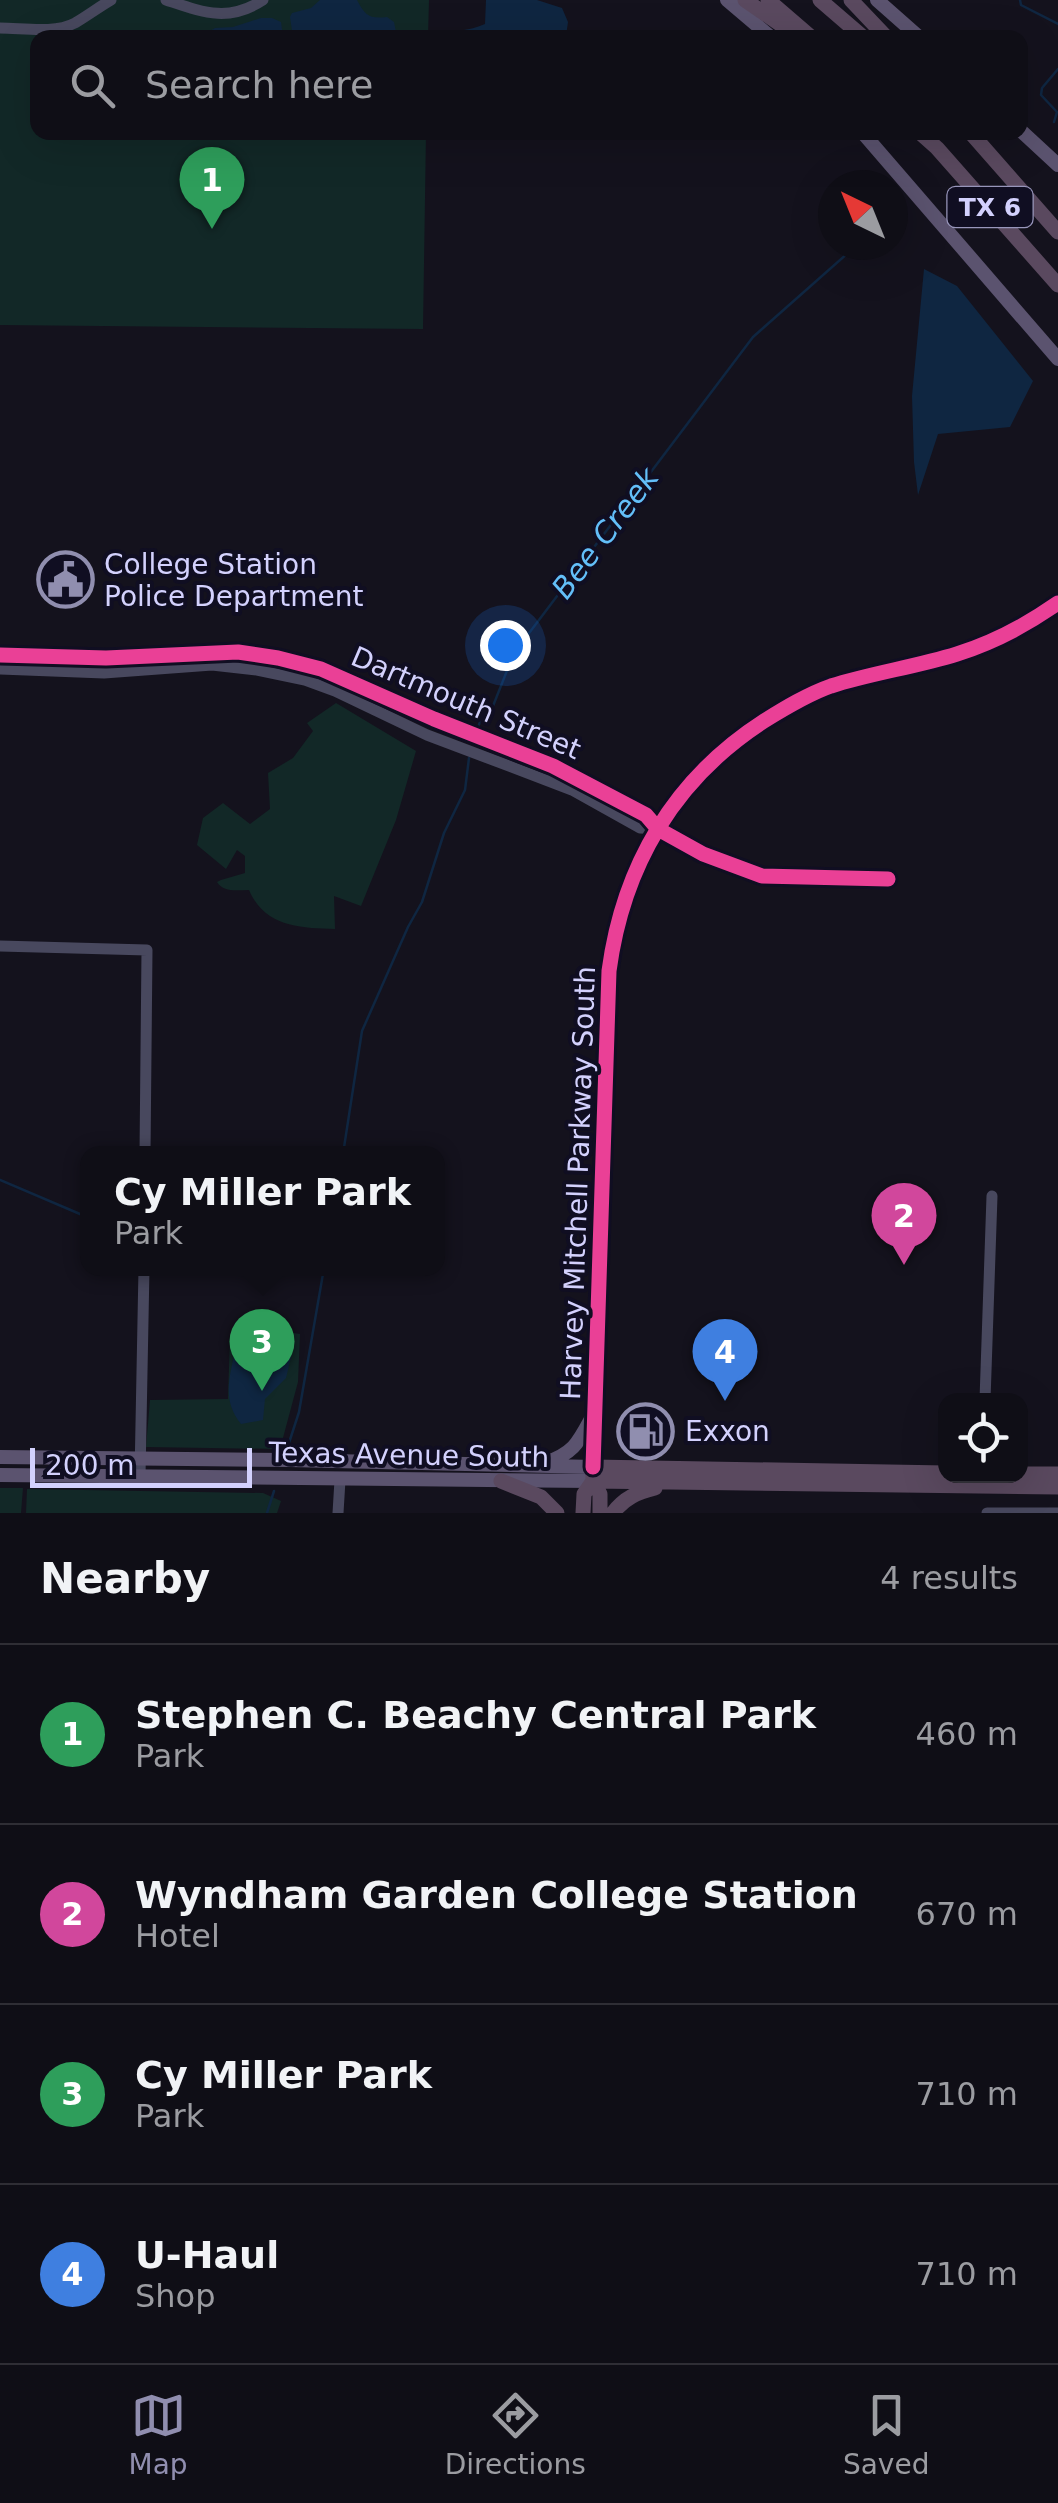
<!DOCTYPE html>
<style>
:root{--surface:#0f0e16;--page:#1d1c23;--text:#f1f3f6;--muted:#9b9ca1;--line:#2f2e35;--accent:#908eaf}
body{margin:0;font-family:"DejaVu Sans",sans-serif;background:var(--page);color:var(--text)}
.controls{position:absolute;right:30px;bottom:30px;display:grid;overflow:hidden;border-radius:20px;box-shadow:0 10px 40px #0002}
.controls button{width:90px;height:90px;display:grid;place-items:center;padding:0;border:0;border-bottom:2px solid var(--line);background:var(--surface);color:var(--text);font:50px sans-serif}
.compass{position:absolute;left:818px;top:170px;width:90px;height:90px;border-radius:50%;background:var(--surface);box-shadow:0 10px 40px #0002;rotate:317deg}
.scale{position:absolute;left:30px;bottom:25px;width:222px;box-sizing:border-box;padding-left:10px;border:5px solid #d3d1fd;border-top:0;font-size:28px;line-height:35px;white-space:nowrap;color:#d3d1fd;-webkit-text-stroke:8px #100e22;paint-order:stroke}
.you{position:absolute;left:505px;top:645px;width:35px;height:35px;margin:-25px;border:8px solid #fff;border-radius:50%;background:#1a73e8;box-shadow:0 0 0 15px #1a73e833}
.badge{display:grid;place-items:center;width:65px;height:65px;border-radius:50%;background:var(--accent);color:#fff;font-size:32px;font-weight:700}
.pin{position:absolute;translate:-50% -82px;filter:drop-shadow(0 2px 5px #0008)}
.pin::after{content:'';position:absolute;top:52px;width:35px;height:30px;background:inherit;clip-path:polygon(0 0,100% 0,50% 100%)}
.popup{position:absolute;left:80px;top:1146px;width:365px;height:130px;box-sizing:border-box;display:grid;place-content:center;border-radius:20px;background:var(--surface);filter:drop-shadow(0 2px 8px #0005);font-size:32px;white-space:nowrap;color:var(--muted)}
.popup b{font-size:38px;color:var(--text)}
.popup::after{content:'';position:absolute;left:50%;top:100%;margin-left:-20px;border:20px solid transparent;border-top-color:var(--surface)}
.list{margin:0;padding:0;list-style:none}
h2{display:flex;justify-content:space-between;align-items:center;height:130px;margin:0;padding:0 40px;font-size:42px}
h2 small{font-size:32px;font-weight:400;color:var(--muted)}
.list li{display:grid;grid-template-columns:65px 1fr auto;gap:30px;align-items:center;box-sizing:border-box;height:180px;padding:0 40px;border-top:2px solid var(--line)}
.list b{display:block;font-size:38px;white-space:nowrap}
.list p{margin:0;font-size:32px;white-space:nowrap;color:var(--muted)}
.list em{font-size:32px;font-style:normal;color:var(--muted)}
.icon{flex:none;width:55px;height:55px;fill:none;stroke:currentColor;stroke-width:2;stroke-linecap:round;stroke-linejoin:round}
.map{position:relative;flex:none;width:1058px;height:1513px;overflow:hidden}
.search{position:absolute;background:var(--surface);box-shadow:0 10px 40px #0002;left:30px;right:30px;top:30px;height:110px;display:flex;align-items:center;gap:25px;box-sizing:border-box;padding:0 35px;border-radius:20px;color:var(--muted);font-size:38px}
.sheet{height:850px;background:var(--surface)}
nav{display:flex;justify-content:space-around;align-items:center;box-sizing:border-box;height:140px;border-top:2px solid var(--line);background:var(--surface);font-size:28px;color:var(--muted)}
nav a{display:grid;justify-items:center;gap:5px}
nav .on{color:var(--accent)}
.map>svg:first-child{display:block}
.green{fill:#122827}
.water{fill:#0f2641}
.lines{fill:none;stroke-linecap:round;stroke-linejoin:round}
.stream{stroke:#0f2641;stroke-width:2.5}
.minor{stroke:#48485e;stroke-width:11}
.major{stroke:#5b536f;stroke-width:14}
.highway{stroke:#5a495f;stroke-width:15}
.cycleway-casing{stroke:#100e22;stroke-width:21}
.cycleway{stroke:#ea4096;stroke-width:15}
.labels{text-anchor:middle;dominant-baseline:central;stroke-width:8;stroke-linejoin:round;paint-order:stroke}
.shield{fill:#100e22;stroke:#9896bb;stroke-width:2.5}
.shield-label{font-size:25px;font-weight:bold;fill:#d3d1fd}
.poi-label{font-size:28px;fill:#d3d1fd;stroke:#100e22;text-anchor:start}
.street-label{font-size:28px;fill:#d3d1fd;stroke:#100e22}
.water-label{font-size:30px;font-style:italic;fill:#63bff9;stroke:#100e22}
</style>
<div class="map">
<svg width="1058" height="1513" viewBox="0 0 1058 1513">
<rect width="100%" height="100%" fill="#14121d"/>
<path class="green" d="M0 0H429L428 37 38 38V132L426 133 423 329 0 325Z
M336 703 416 751 396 820 361 906 334 896 335 929C300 928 265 927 249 890 237 890 224 893 217 882L221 880 245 873V856L237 850 226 869 197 845 203 818 223 803 250 824 270 809 268 773 293 758 313 731 307 723Z
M275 1330 300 1334 298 1382 280 1449 146 1447 150 1400 228 1399 230 1335Z
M0 1488H23L21 1513H0Z
M27 1489 263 1493 281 1501 277 1513H26Z"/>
<path class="water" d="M320 0H357C365 16 370 19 387 17L394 22 397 37H293L290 17 292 13 311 8Z
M486 0H537L562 8 568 22 566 36 431 37C449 30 468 32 485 24Z
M261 18H272L281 22 283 37H207L210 31 215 28 233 27Z
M924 269 957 286 1033 381 1010 427 938 434 918 495 914 462 912 396Z
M278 1335 292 1353 286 1378 265 1399 263 1420 241 1424C221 1400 230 1375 236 1347L249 1339Z"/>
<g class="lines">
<path class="stream" d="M1020 0 1021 5 1058 24
M1054 122 1057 112 1041 95 1042 88 1058 69
M477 732 480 721 493 706 514 653 753 337 857 245
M343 1154 362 1031 408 927 422 902 444 833 465 790 469 758
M0 1180 87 1217
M288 1446 299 1412 324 1268
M267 1513 274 1491"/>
<path class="minor" d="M166 0C202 12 228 23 263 0
M0 28C23 28 54 34 75 23 87 16 99 7 111 0
M0 655 106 658 238 652 278 658 321 669 434 719 553 766 646 815 658 829 703 854 762 876 888 879
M0 669 104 673 212 665 257 670 305 680 335 691 427 735 572 790 640 828 658 829
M0 946 147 950 145 1154
M985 1400 992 1196
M140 1476 144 1268
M338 1513 340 1480
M987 1513H1058"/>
<path class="major" d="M727 0 772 38
M877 0 920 38
M1020 130 1058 165
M862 132 1058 359
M0 1457 289 1460 593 1467 609 971C623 866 674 779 764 721 785 708 808 694 831 686 872 673 915 667 957 654 992 643 1028 624 1058 603
M545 1463C574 1453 578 1443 592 1417
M0 1475 593 1481"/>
<path class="highway" d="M745 0 800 38
M768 0 812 38
M820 0 864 38
M851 0 887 38
M919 132 937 148 1058 285
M970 132 1058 232
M1020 1474H1058
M501 1481 541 1497 557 1513
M593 1481 1058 1487
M583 1513 584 1494 593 1481
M600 1513V1494L593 1481V1467L946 1473
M613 1513C624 1498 638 1492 655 1488"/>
<defs>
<path id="cycleway" d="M0 655 106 658 238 652 278 658 321 669 434 719 553 766 646 815 658 829 703 854 762 876 888 879
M593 1467 609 971C623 866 674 779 764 721 785 708 808 694 831 686 872 673 915 667 957 654 992 643 1028 624 1058 603"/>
</defs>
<use href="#cycleway" class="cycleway-casing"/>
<use href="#cycleway" class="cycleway"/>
</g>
<defs>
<symbol id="civic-ring" viewBox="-11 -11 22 22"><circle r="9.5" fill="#100e22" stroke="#908eaf" stroke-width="1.5"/><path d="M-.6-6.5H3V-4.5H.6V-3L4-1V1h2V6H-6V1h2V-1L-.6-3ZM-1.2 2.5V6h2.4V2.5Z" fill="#908eaf"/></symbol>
<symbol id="fuel-ring" viewBox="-11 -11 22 22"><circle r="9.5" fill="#100e22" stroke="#908eaf" stroke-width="1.5"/><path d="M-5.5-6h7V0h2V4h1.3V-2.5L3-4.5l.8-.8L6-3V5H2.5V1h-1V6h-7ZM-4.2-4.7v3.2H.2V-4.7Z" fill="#908eaf"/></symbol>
</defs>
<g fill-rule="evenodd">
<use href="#civic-ring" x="34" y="548" width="63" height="63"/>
<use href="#fuel-ring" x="614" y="1400" width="63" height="63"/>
</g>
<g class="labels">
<rect class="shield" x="947.5" y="187" width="85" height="40" rx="8"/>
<g class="shield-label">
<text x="990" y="207">TX 6</text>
</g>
<g class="poi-label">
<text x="104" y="564">College Station<tspan x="104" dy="32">Police Department</tspan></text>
<text x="685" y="1431">Exxon</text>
</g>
<g class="street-label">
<text transform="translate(466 703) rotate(23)">Dartmouth Street</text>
<text transform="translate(578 1183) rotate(-88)">Harvey Mitchell Parkway South</text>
<text transform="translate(409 1455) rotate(1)">Texas Avenue South</text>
</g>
<g class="water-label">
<text transform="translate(605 533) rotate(-53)">Bee Creek</text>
</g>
</g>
</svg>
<div class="controls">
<button><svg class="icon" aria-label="locate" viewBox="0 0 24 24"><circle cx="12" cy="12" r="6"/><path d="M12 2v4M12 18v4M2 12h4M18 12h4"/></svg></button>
</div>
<svg class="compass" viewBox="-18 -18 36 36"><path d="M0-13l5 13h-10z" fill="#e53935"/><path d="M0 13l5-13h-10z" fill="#9b9ca1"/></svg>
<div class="scale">200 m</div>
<div class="you"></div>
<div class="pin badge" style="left:212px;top:229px;background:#2e9e5b">1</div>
<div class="pin badge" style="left:904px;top:1265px;background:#d1479c">2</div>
<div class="pin badge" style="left:262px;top:1391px;background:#2e9e5b">3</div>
<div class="popup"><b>Cy Miller Park</b>Park</div>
<div class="pin badge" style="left:725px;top:1401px;background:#3f7fe0">4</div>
<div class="search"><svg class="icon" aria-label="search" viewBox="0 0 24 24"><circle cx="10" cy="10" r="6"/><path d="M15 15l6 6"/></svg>Search here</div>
</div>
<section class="sheet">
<h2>Nearby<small>4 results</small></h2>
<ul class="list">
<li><span class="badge" style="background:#2e9e5b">1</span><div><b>Stephen C. Beachy Central Park</b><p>Park</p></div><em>460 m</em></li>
<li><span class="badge" style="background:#d1479c">2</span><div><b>Wyndham Garden College Station</b><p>Hotel</p></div><em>670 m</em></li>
<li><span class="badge" style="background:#2e9e5b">3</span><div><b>Cy Miller Park</b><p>Park</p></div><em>710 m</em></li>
<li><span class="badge" style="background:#3f7fe0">4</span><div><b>U-Haul</b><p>Shop</p></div><em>710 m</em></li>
</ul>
</section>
<nav>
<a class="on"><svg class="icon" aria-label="map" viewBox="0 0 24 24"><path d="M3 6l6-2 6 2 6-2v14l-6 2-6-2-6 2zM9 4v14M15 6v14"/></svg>Map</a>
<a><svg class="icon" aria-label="directions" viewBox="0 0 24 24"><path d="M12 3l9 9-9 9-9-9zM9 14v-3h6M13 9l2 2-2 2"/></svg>Directions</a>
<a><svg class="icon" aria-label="saved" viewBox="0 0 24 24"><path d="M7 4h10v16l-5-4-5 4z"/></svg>Saved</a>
</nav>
